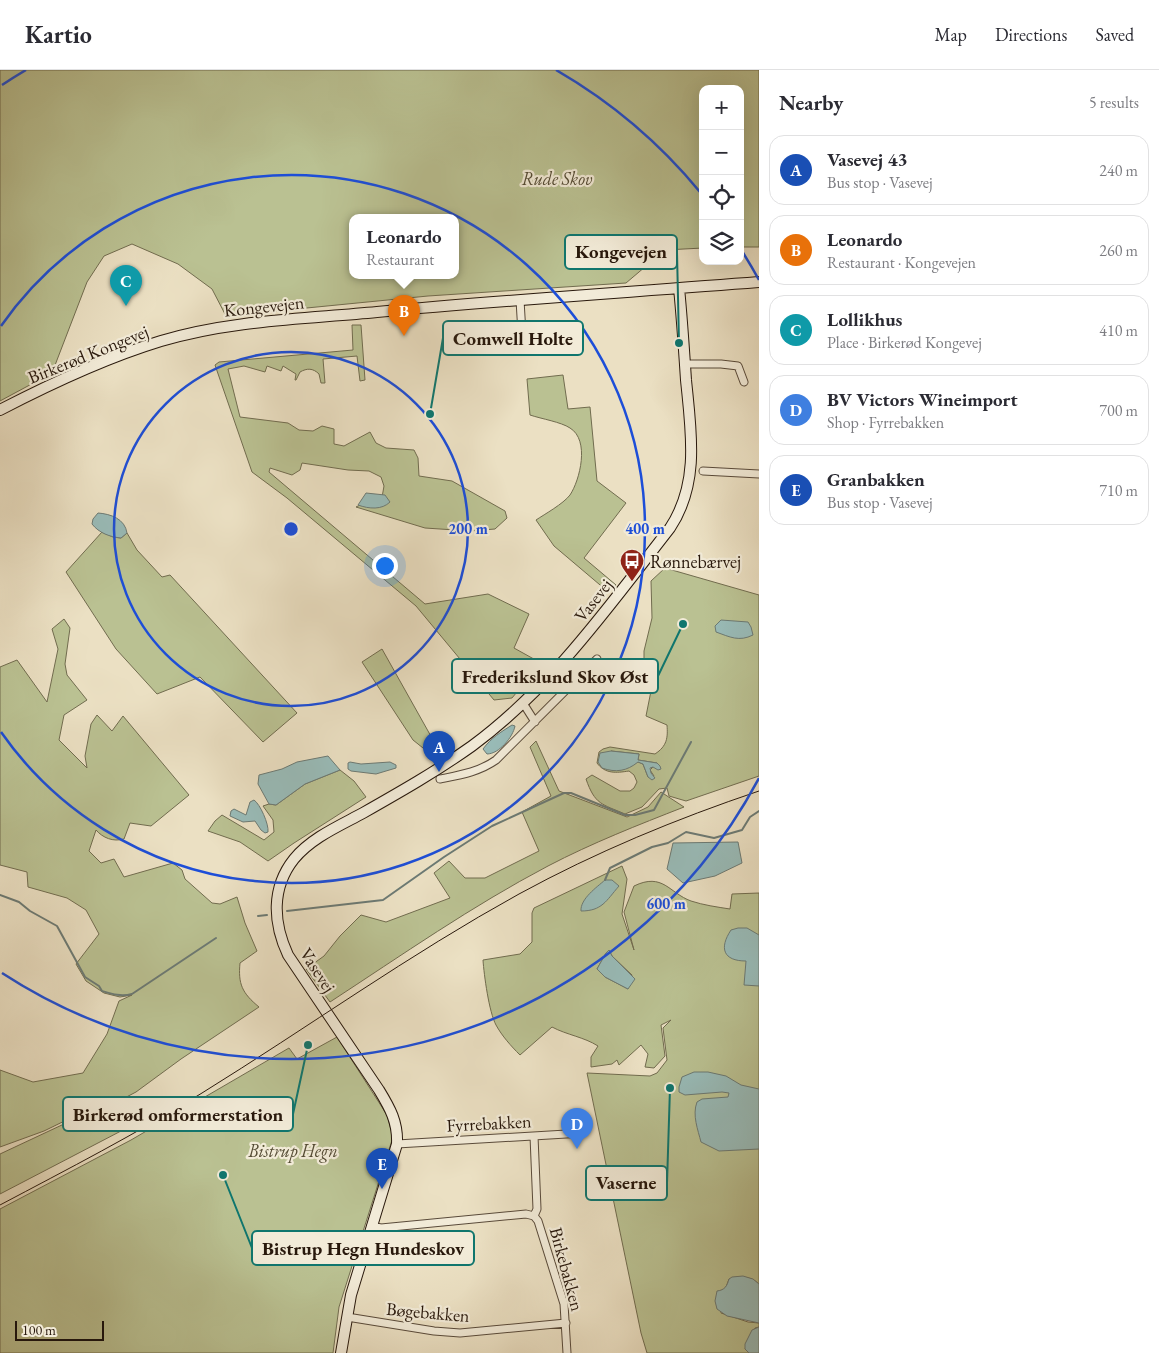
<!DOCTYPE html>
<meta charset="utf-8">
<style>
:root{--surface:#fff;--page:#f2f2f3;--text:#2b2b33;--muted:#7c7c81;--line:#e1e1e2;--accent:#0b8043}
body{margin:0;font-family:"EB Garamond",serif;background:var(--page);color:var(--text)}
.controls{position:absolute;right:15px;top:15px;display:grid;overflow:hidden;border-radius:10px;box-shadow:0 5px 20px #0002}
.controls button{width:45px;height:45px;display:grid;place-items:center;padding:0;border:0;border-bottom:1px solid var(--line);background:var(--surface);color:var(--text);font:25px sans-serif}
.scale{position:absolute;left:15px;bottom:12px;width:89px;box-sizing:border-box;padding-left:5px;border:2px solid #28180c;border-top:0;font-size:14px;line-height:18px;white-space:nowrap;color:#28180c;-webkit-text-stroke:4px #f2ebd8;paint-order:stroke}
.you{position:absolute;left:384px;top:495px;width:18px;height:18px;margin:-12px;border:4px solid #fff;border-radius:50%;background:#1a73e8;box-shadow:0 0 0 8px #1a73e833}
.badge{display:grid;place-items:center;width:32px;height:32px;border-radius:50%;background:var(--accent);color:#fff;font-size:16px;font-weight:700}
.pin{position:absolute;translate:-50% -41px;filter:drop-shadow(0 1px 2px #0008)}
.pin::after{content:'';position:absolute;top:26px;width:18px;height:15px;background:inherit;clip-path:polygon(0 0,100% 0,50% 100%)}
.popup{position:absolute;left:349px;top:144px;width:110px;height:65px;box-sizing:border-box;display:grid;place-content:center;border-radius:10px;background:var(--surface);filter:drop-shadow(0 1px 4px #0005);font-size:16px;white-space:nowrap;color:var(--muted)}
.popup b{font-size:19px;color:var(--text)}
.popup::after{content:'';position:absolute;left:50%;top:100%;margin-left:-10px;border:10px solid transparent;border-top-color:var(--surface)}
.list{margin:0;padding:0;list-style:none}
h2{display:flex;justify-content:space-between;align-items:center;height:65px;margin:0;padding:0 20px;font-size:21px}
h2 small{font-size:16px;font-weight:400;color:var(--muted)}
.list li{display:grid;grid-template-columns:32px 1fr auto;gap:15px;align-items:center;box-sizing:border-box;height:70px;margin:0 10px 10px;padding:0 10px;border:1px solid var(--line);border-radius:15px}
.list b{display:block;font-size:19px;white-space:nowrap}
.list p{margin:0;font-size:16px;white-space:nowrap;color:var(--muted)}
.list em{font-size:16px;font-style:normal;color:var(--muted)}
.icon{flex:none;width:28px;height:28px;fill:none;stroke:currentColor;stroke-width:2;stroke-linecap:round;stroke-linejoin:round}
.map{position:relative;flex:none;width:759px;height:1283px;overflow:hidden}
header{display:flex;align-items:center;gap:30px;box-sizing:border-box;height:70px;padding:0 25px;background:var(--surface);border-bottom:1px solid var(--line)}
header strong{font-size:24px}
nav{display:flex;gap:28px;margin-inline-start:auto;font-size:18px}
main{display:flex}
aside{flex:1;background:var(--surface)}
.map>svg:first-child{display:block}
.green{fill:#bac192;stroke:#716c4f;fill-rule:evenodd}
.water{fill:#99bcb9;stroke:#6c7a74}
.lines{fill:none;stroke-linecap:round;stroke-linejoin:round}
.stream{stroke:#6c7a74;stroke-width:2}
.street-casing{stroke:#594a3a;stroke-width:9}
.secondary-casing{stroke:#28180c;stroke-width:12}
.street{stroke:#f2ebd8;stroke-width:7}
.secondary{stroke:#f2ebd8;stroke-width:10}
.tram{stroke:#28180c;stroke-width:1}
.ring{fill:none;stroke:#1d4ed8;stroke-width:2.5}
.labels{text-anchor:middle;dominant-baseline:central;stroke-width:4.5;stroke-linejoin:round;paint-order:stroke}
.park-label{font-size:18px;font-style:italic;fill:#544b34;stroke:#f2ebd8}
.street-label{font-size:18px;fill:#28180c;stroke:#f2ebd8}
.poi-label{font-size:18px;fill:#28180c;stroke:#f2ebd8;text-anchor:start}
.centre{fill:#1d4ed8;stroke:#f2ebd8;stroke-width:2.5}
.ring-label{font-size:15px;text-anchor:middle;font-weight:bold;fill:#1d4ed8;stroke:#f2ebd8;stroke-width:4.5;stroke-linejoin:round;paint-order:stroke}
.leader{fill:none;stroke:#0f766e;stroke-width:2}
.callout-dot{fill:#0f766e;stroke:#f2ebd8;stroke-width:2}
.callout{fill:#f2ebd8;stroke:#0f766e;stroke-width:2}
.callout-label{font-size:19px;text-anchor:middle;font-weight:bold;fill:#28180c}
</style>
<header>
<strong>Kartio</strong>
<nav><a>Map</a><a>Directions</a><a>Saved</a></nav>
</header>
<main>
<div class="map">
<svg width="759" height="1283" viewBox="0 0 759 1283">
<rect width="100%" height="100%" fill="#ebe0c3"/>
<filter id="stains"><feTurbulence type="fractalNoise" baseFrequency=".004" numOctaves="4"/><feColorMatrix values="0 0 0 0 .2 0 0 0 0 .09 0 0 0 0 .02 0 0 0 .5 -.17"/></filter>
<radialGradient id="worn" r=".72"><stop offset=".6" stop-color="#630" stop-opacity="0"/><stop offset="1" stop-color="#630" stop-opacity=".3"/></radialGradient>
<path class="green" d="M0 0H759V177H740V19H703V178L665 180 626 213 428 226 226 246 212 219 178 194 132 174 104 186 87 212 52 303 0 331ZM353 147H455V205H353Z
M352 255H361L365 310 360 311 357 286 323 289 325 313H321L319 304C313 298 307 298 300 302L296 310H295L296 304 283 296 281 301 267 296 265 302 244 296 228 299 240 347 288 353 299 360 313 361 322 356 334 359V374L344 376 370 362 376 373 386 378 414 380 418 388 419 406 452 411 505 441 507 448 495 459 470 461 425 458 356 437 362 434 381 433 384 416 381 407 369 401 348 400 302 393 300 400 292 405 270 398 269 402 425 534 488 524 529 544 514 578 541 593 512 628 494 630 416 536 287 428 252 402 215 295 219 292 353 280Z
M563 305 568 339 590 337 597 411 626 433 584 488 616 515 606 520 554 476 536 450C545 444 563 434 570 425 580 410 590 370 570 358 561 352 542 349 530 345L527 309Z
M102 462 113 467 121 468 127 463 137 480 162 507 170 505 297 643 263 672 200 607 157 624 116 579 66 502Z
M665 498 759 525V706L686 731 669 726 667 718 659 719 642 737 625 744C602 734 595 735 586 709L592 705 620 721H630L634 718 637 712 634 705 629 701C616 703 605 704 597 693L599 682 603 679 610 677 655 684C667 676 668 668 667 655L646 646 651 621 644 589V581L652 548 651 511ZM611 681 639 684 638 690 657 693 650 700 654 706 648 707 643 694Z
M64 549 70 558 65 594 67 605 87 630 64 645 59 670 87 698 85 686 91 654 97 645 112 661 123 646 189 725 151 756 130 753 124 769C113 772 103 768 96 760L89 781 101 793 114 789 124 807 173 793 182 800 185 809 212 833 220 834 237 827 245 853 257 881 240 893C238 914 242 923 259 937L181 989 136 1022 113 1034 89 1039 44 1061 0 1077V1000L33 1012 83 1003 107 964 119 931 132 925 120 927 104 923 86 911 76 894 99 864 86 840 67 828 28 817 27 802 0 795V597L17 590 47 632 58 579 52 559Z
M382 579 437 677 428 682 413 670 362 592Z
M536 671 559 721 627 747 648 737 661 722 684 737C638 755 592 773 548 796 472 836 402 885 330 932L306 899 324 886 340 866 361 845 386 852 450 828 434 803 449 791 465 808H485L539 781 522 742 551 726 530 677Z
M340 700 354 711 366 727 294 773 268 791 240 772 208 761 215 751 222 745 264 770 274 762 273 750 263 736 269 734 276 735 305 714Z
M622 796 627 809 622 844 634 880 624 842 634 816C663 802 669 823 691 831 703 835 717 837 730 839L732 824 759 823V1214C749 1205 741 1207 729 1209L726 1217 722 1221 721 1243 748 1252 759 1253V1257L755 1258 745 1279 749 1283H647L641 1263 587 1003 650 1006 657 1003 667 990 663 958 671 950 661 955 665 986 654 998 645 997 648 984 641 975 619 995 617 990 612 994 591 997V987L598 976C584 967 567 965 552 957L520 985C511 976 502 966 496 955 489 942 484 905 483 890L520 884 532 872V843L534 838ZM609 880 612 886 632 905 628 919 605 907 597 899 606 883Z
M337 967 387 1045 393 1067 339 1237 333 1283H0V1139L131 1070 289 978 297 989Z
M96 1039 121 1061 0 1124V1084Z"/>
<path class="water" d="M366 423 385 425 390 432C382 440 369 439 358 435Z
M98 443C111 444 125 449 127 463L121 468C110 467 99 463 92 454L93 449Z
M721 550 748 552 751 557 753 565C739 572 730 567 716 562L715 556Z
M512 655 515 656C513 667 499 684 487 684L483 679C491 668 501 662 512 655Z
M611 681 639 684 638 690 657 693 660 696 661 699 658 700 653 697 650 698 651 703 655 708 652 710 648 707 643 694 638 692C627 701 616 703 602 698L598 692 600 683Z
M328 686 340 700 305 714 276 735 269 734 258 714 259 705 282 699 297 692Z
M350 692 361 694 390 692 396 695V698L376 704 351 701 348 699V693Z
M254 730C260 734 269 754 268 762L265 763 261 760 255 751 243 752 230 746 231 741 234 739 246 745 250 732Z
M738 772 742 793 715 806 683 813 667 799 673 773Z
M605 810H612L619 816C606 831 602 841 581 841 580 829 597 817 605 810Z
M738 858H747L759 865V916L744 915 746 891C723 891 719 878 731 860Z
M609 880 612 886 635 909 628 919 605 907 597 899 606 883Z
M694 1002H708L726 1006 741 1015 759 1019V1079L719 1081 701 1072C698 1060 692 1045 697 1032L702 1029 728 1027 729 1023 722 1022 685 1025 679 1022V1017L682 1007Z
M743 1206 753 1209 759 1214V1253L727 1246 717 1239 715 1231 717 1221C725 1220 727 1216 729 1209L732 1207Z
M759 1257V1283H749L745 1279V1274L752 1260Z"/>
<g class="lines">
<path class="stream" d="M605 810 610 798 652 777 668 773 686 762 714 768 742 760 750 747 759 741
M0 825 19 832 30 841 57 856 85 907 99 916 102 921C112 924 121 927 132 924L216 868
M287 841 383 830 444 787 492 756 564 723H571L625 745H635L654 740 691 672
M258 846 267 845"/>
<defs>
<path id="street" d="M520 230 523 280
M506 281 552 278
M685 294H721L738 296 744 312
M703 401 759 404
M523 633 535 652
M440 709C460 705 479 702 496 690L597 589
M534 1066 537 1139 534 1146 538 1151 564 1234 567 1283
M397 1074 583 1063
M371 1156 381 1158 526 1144 534 1146
M347 1247 434 1261 460 1263 566 1253"/>
<path id="secondary" d="M0 340C52 313 105 288 161 271 231 250 305 249 377 242 505 230 632 222 759 212
M341 1283 351 1225 397 1074C398 1052 390 1038 379 1020L288 885C273 853 271 818 294 789 311 768 339 756 363 743 400 722 437 701 472 676 552 617 609 536 670 458 700 413 691 361 686 310 684 279 682 248 679 218"/>
</defs>
<use href="#street" class="street-casing"/>
<use href="#secondary" class="secondary-casing"/>
<use href="#street" class="street"/>
<use href="#secondary" class="secondary"/>
<path class="tram" d="M0 1135C68 1099 136 1064 202 1023 307 958 410 884 519 824 596 782 676 749 759 721"/>
</g>
<g class="ring">
<circle cx="291" cy="459" r="177"/>
<path d="M1 256A354 354 0 1 1 1 662"/>
<path d="M759 708A530 530 0 0 1 2 903M2 15A530 530 0 0 1 26 0M556 0A530 530 0 0 1 700 122M740 178A530 530 0 0 1 759 210"/>
</g>
<defs>
<symbol id="bus-pin" viewBox="-11 -11 22 30"><path d="M0 17L-7.5 6A9.5 9.5 0 1 1 7.5 6Z" fill="#8f2418" stroke="#f2ebd8"/><path d="M-5-6H5V4H4V6H2V4H-2V6H-4V4H-5ZM-3.5-4V0h7V-4ZM-3.5 1.2v1.5H-2V1.2ZM2 1.2v1.5H3.5V1.2Z" fill="#fff"/></symbol>
</defs>
<g fill-rule="evenodd">
<use href="#bus-pin" x="618" y="477" width="28" height="38"/>
</g>
<g class="labels">
<g class="park-label">
<text x="557" y="108">Rude Skov</text>
<text x="293" y="1080">Bistrup Hegn</text>
</g>
<g class="street-label">
<text transform="translate(264 236) rotate(-6)">Kongevejen</text>
<text transform="translate(88 284) rotate(-22)">Birkerød Kongevej</text>
<text transform="translate(593 530) rotate(-52)">Vasevej</text>
<text transform="translate(318 900) rotate(57)">Vasevej</text>
<text transform="translate(489 1053) rotate(-3)">Fyrrebakken</text>
<text transform="translate(567 1199) rotate(75)">Birkebakken</text>
<text transform="translate(428 1242) rotate(5)">Bøgebakken</text>
</g>
<g class="poi-label">
<text x="650" y="491">Rønnebærvej</text>
</g>
</g>
<circle cx="291" cy="459" r="8" class="centre"/>
<g class="ring-label">
<text x="468" y="464">200 m</text>
<text x="645" y="464">400 m</text>
<text x="666" y="839">600 m</text>
</g>
<path class="leader" d="M679 273L677 182M430 344L443 268M683 554L658 606M308 975L293 1044M670 1018L667 1113M223 1105L252 1178"/>
<g class="callout-dot">
<circle cx="679" cy="273" r="5"/>
<circle cx="430" cy="344" r="5"/>
<circle cx="683" cy="554" r="5"/>
<circle cx="308" cy="975" r="5"/>
<circle cx="670" cy="1018" r="5"/>
<circle cx="223" cy="1105" r="5"/>
</g>
<g class="callout">
<rect x="565" y="165" width="112" height="34" rx="5"/>
<rect x="443" y="251" width="140" height="34" rx="5"/>
<rect x="452" y="589" width="206" height="34" rx="5"/>
<rect x="63" y="1027" width="230" height="34" rx="5"/>
<rect x="586" y="1096" width="81" height="34" rx="5"/>
<rect x="252" y="1161" width="222" height="34" rx="5"/>
</g>
<g class="callout-label">
<text x="621" y="188">Kongevejen</text>
<text x="513" y="275">Comwell Holte</text>
<text x="555" y="613">Frederikslund Skov Øst</text>
<text x="178" y="1051">Birkerød omformerstation</text>
<text x="626" y="1119">Vaserne</text>
<text x="363" y="1185">Bistrup Hegn Hundeskov</text>
</g>
<rect width="100%" height="100%" filter="url(#stains)"/>
<rect width="100%" height="100%" fill="url(#worn)"/>
</svg>
<div class="controls">
<button>+</button>
<button>−</button>
<button><svg class="icon" aria-label="locate" viewBox="0 0 24 24"><circle cx="12" cy="12" r="6"/><path d="M12 2v4M12 18v4M2 12h4M18 12h4"/></svg></button>
<button><svg class="icon" aria-label="layers" viewBox="0 0 24 24"><path d="M12 4l9 5-9 5-9-5zM3 14l9 5 9-5"/></svg></button>
</div>
<div class="scale">100 m</div>
<div class="you"></div>
<div class="pin badge" style="left:439px;top:702px;background:#1a4fb4">A</div>
<div class="pin badge" style="left:404px;top:266px;background:#e8710a">B</div>
<div class="popup"><b>Leonardo</b>Restaurant</div>
<div class="pin badge" style="left:126px;top:236px;background:#0f9aa8">C</div>
<div class="pin badge" style="left:577px;top:1079px;background:#3f7fe0">D</div>
<div class="pin badge" style="left:382px;top:1119px;background:#1a4fb4">E</div>
</div>
<aside>
<h2>Nearby<small>5 results</small></h2>
<ul class="list">
<li><span class="badge" style="background:#1a4fb4">A</span><div><b>Vasevej 43</b><p>Bus stop · Vasevej</p></div><em>240 m</em></li>
<li><span class="badge" style="background:#e8710a">B</span><div><b>Leonardo</b><p>Restaurant · Kongevejen</p></div><em>260 m</em></li>
<li><span class="badge" style="background:#0f9aa8">C</span><div><b>Lollikhus</b><p>Place · Birkerød Kongevej</p></div><em>410 m</em></li>
<li><span class="badge" style="background:#3f7fe0">D</span><div><b>BV Victors Wineimport</b><p>Shop · Fyrrebakken</p></div><em>700 m</em></li>
<li><span class="badge" style="background:#1a4fb4">E</span><div><b>Granbakken</b><p>Bus stop · Vasevej</p></div><em>710 m</em></li>
</ul>
</aside>
</main>
